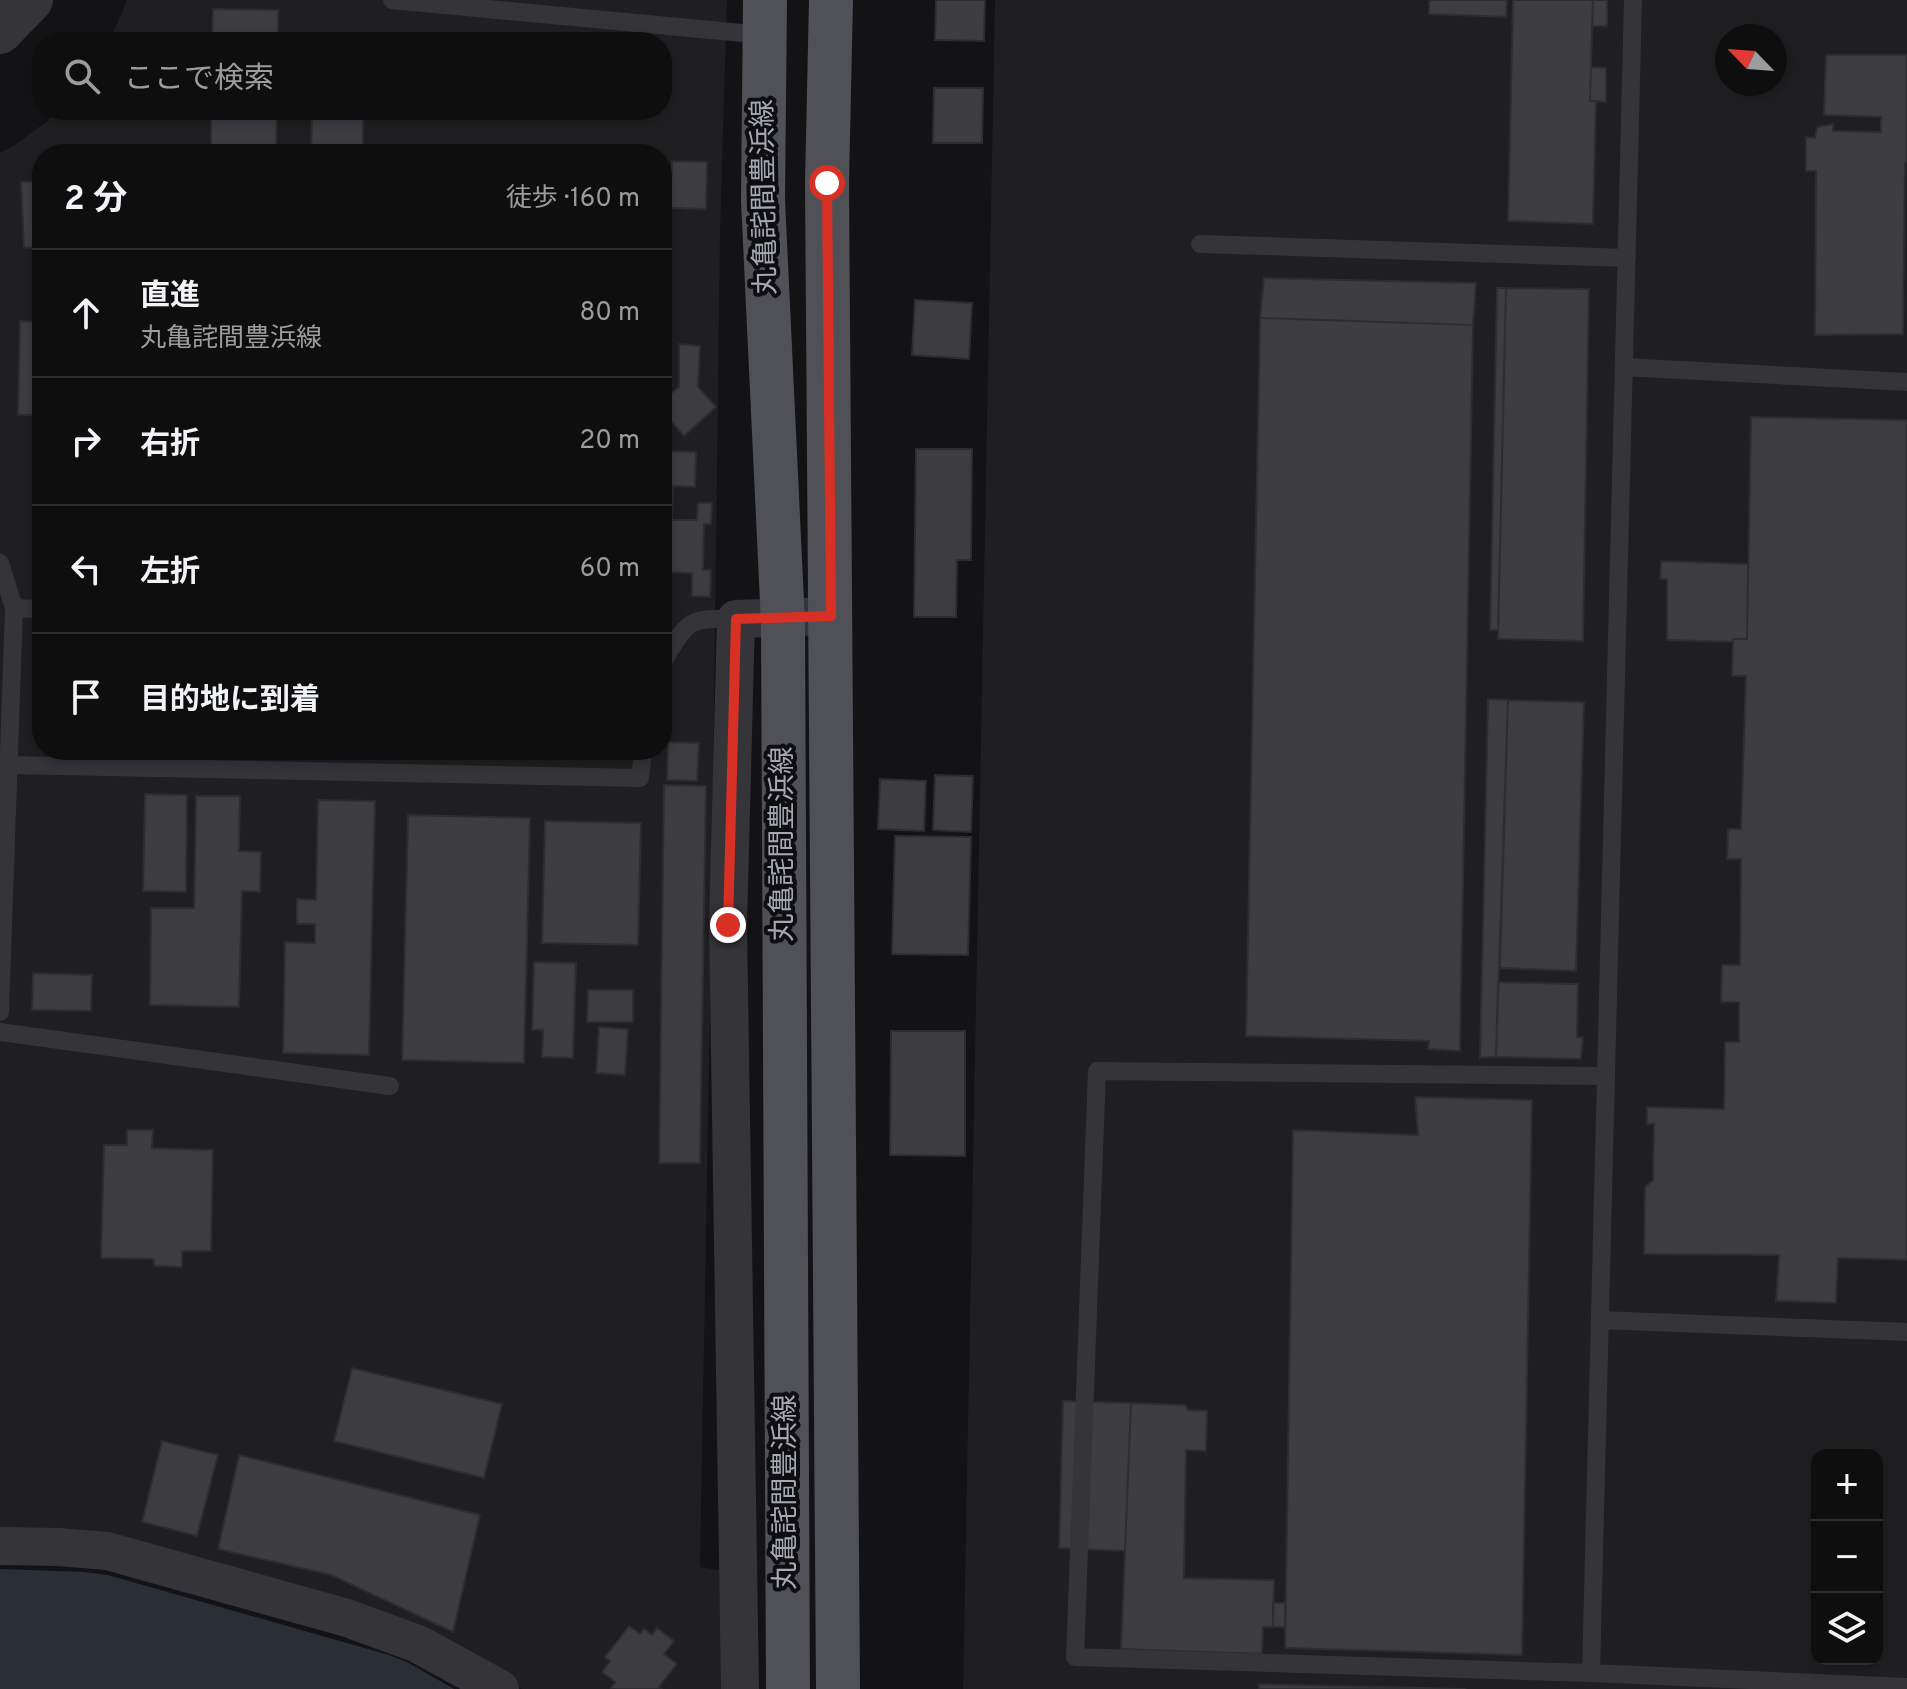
<!DOCTYPE html>
<html lang="ja">
<meta charset="utf-8">
<style>
:root{--surface:#0e0e0f;--page:#171718;--text:#f1f3f6;--muted:#9b9c9e;--line:#2e2e2f}
body{margin:0;font-family:Overpass,"Noto Sans JP",sans-serif;background:var(--page);color:var(--text)}
.controls{position:absolute;right:24px;bottom:24px;display:grid;overflow:hidden;border-radius:16px;box-shadow:0 4px 12px #0003}
.controls button{width:72px;height:72px;display:grid;place-items:center;padding:0;border:0;border-bottom:2px solid var(--line);background:var(--surface);color:var(--text);font:40px sans-serif}
.compass{position:absolute;left:1715px;top:24px;width:72px;height:72px;border-radius:50%;background:var(--surface);box-shadow:0 4px 12px #0003;rotate:295deg}
.stop{position:absolute;width:24px;height:24px;margin:-18px;border:6px solid #d93025;border-radius:50%;background:#fff}
.stop.end{background:#d93025;border-color:#fff;box-shadow:0 2px 8px #0008}
.list{margin:0;padding:0;list-style:none}
h2{display:flex;justify-content:space-between;align-items:center;height:104px;margin:0;padding:0 32px;font-size:34px}
h2 small{font-size:26px;font-weight:400;color:var(--muted)}
.list li{display:grid;grid-template-columns:52px 1fr auto;gap:24px;align-items:center;box-sizing:border-box;height:128px;padding:0 32px;border-top:2px solid var(--line)}
.list b{display:block;font-size:30px;white-space:nowrap}
.list p{margin:0;font-size:26px;white-space:nowrap;color:var(--muted)}
.list em{font-size:26px;font-style:normal;color:var(--muted)}
.icon{flex:none;width:44px;height:44px;fill:none;stroke:currentColor;stroke-width:2;stroke-linecap:round;stroke-linejoin:round}
.map{position:relative;flex:none;width:1907px;height:1689px;overflow:hidden}
.search{position:absolute;background:var(--surface);box-shadow:0 4px 12px #0003;left:32px;top:32px;width:640px;height:88px;display:flex;align-items:center;gap:20px;box-sizing:border-box;padding:0 28px;border-radius:32px;color:var(--muted);font-size:30px}
.panel{position:absolute;background:var(--surface);box-shadow:0 4px 12px #0003;left:32px;top:144px;width:640px;height:616px;border-radius:32px}
.map>svg:first-child{display:block}
.built{fill:#1f1e21;fill-rule:evenodd}
.water{fill:#2a2f37}
.building{fill:#3d3d41;stroke:#2d2c30;stroke-width:2}
.lines{fill:none;stroke-linecap:round;stroke-linejoin:round}
.service{stroke:#343439;stroke-width:18}
.minor{stroke:#343439;stroke-width:38}
.tertiary{stroke:#343439;stroke-width:44}
.primary{stroke:#505157;stroke-width:44}
.route{stroke:#d93025;stroke-width:10}
.labels{text-anchor:middle;dominant-baseline:central;stroke-width:8;stroke-linejoin:round;paint-order:stroke}
.street-label{font-size:28px;fill:#a5a8b3;stroke:#0e0d0f}
</style>
<div class="map">
<svg width="1907" height="1689" viewBox="0 0 1907 1689">
<rect width="100%" height="100%" fill="#131214"/>
<path class="built" d="M127 0H727L720 231 711 955 700 1567 719 1570 723 1689H522L436 1640 0 1538V153L13 146 49 120 58 110H662V42H109ZM42 154H662V750H42Z
M995 0H1907V1689H963ZM1727 36H1775V84H1727ZM1817 1455H1877V1659H1817Z"/>
<path class="water" d="M0 1569 84 1572 108 1575 389 1655 407 1662 454 1689H0Z"/>
<path class="building" d="M936 0H985L984 41 935 40Z
M1429 0H1507L1506 17 1429 14Z
M1513 0H1593L1590 101H1596L1593 224 1508 221Z
M1593 0H1607V26H1592Z
M213 9 278 10V42H212Z
M312 33H364V42H312Z
M1826 55H1907V163H1905L1903 334 1815 335 1816 171H1806V137L1815 138 1817 127 1833 124V131L1881 132V117L1824 115Z
M1591 67 1606 68V102L1590 101Z
M934 88H983L982 143H933Z
M211 110H277L276 154H211Z
M312 110H363V154H311Z
M672 161 707 162 706 209 670 208Z
M42 181V247L24 248 21 182Z
M1264 278 1476 283 1473 325 1260 318Z
M1497 288H1506L1498 630H1490Z
M1506 288 1589 289 1583 641 1498 639Z
M915 300 972 303 969 359 912 355Z
M1260 318 1473 325 1460 1051 1428 1049 1429 1041 1246 1036Z
M20 321 42 322V415H18Z
M679 344 700 346 698 387 716 407 684 436 662 411V400L679 387Z
M1751 417 1907 420V1260L1838 1258 1836 1303 1776 1301 1779 1255 1644 1254 1645 1187 1653 1180 1654 1124H1647V1107L1724 1109 1725 1042H1739V1002H1721L1722 965H1740L1741 859H1727L1728 829H1741L1746 676H1732L1733 639H1747Z
M916 449H972L971 560H957L956 617H914Z
M665 451 696 452 695 487 673 486 672 520H697L698 503H712L711 524H704L703 570H711L710 597 692 596V573L662 572V495H664Z
M1661 561 1748 564 1747 639H1733V642L1667 640V579H1660Z
M1488 699 1508 700 1496 1057 1480 1058Z
M1508 700 1584 702 1576 971 1500 968Z
M668 742 699 743 697 781 667 780Z
M935 775 973 776 971 832 933 830Z
M880 779 926 781 924 831 878 829Z
M664 785 706 786 700 1163H659Z
M145 794 187 795 186 892 143 891Z
M196 796H240L239 851 261 852 260 892 242 891 239 1007 150 1005 151 908H194Z
M318 800 375 801 369 1055 283 1053 285 942 315 943V924H297V899L316 900Z
M408 815 530 818 524 1063 402 1060Z
M545 821 641 823 638 945 542 943Z
M895 836 971 837 968 955 892 954Z
M534 962 576 963 573 1058 542 1057 543 1030H532Z
M33 973 92 975 91 1011 32 1010Z
M1498 982 1578 984 1577 1037H1583L1581 1059 1496 1057Z
M588 990H633V1022H587Z
M599 1027 628 1029 625 1075 596 1073Z
M891 1031H965V1156L890 1155Z
M1415 1097 1532 1100 1522 1655 1285 1648 1293 1130 1418 1135Z
M127 1130H153L152 1148 213 1150 211 1251H182V1267L154 1266V1259L101 1258 104 1145H127Z
M352 1368 502 1404 484 1478 334 1441Z
M1063 1401 1131 1403 1125 1551 1059 1548Z
M1131 1403 1185 1405 1188 1410 1207 1411 1206 1451 1186 1450 1184 1578 1274 1580 1273 1627H1263L1262 1654 1121 1649Z
M162 1441 218 1455 197 1536 142 1522Z
M239 1455 480 1515 453 1632 331 1575 218 1549Z
M1273 1603H1285V1627H1273Z
M629 1626 640 1634 644 1629 652 1635 657 1628 674 1641 664 1654 677 1664 659 1687 662 1689H613L611 1688 615 1682 602 1672 610 1661 605 1657Z
M1259 1684 1466 1689H1259Z"/>
<g class="lines">
<path class="service" d="M392 0 764 35
M1200 244 1627 258
M1624 367 1907 382
M0 563 14 608
M662 665C666 655 682 629 691 624 703 617 723 619 736 619
M9 765 640 778 643 750
M0 1012 14 608 42 609
M0 1032 390 1086
M1606 1076 1097 1071 1075 1657 1591 1673 1907 1687
M1600 1320 1907 1332
M1591 1673 1633 0"/>
<path class="minor" d="M0 1546 58 1547 107 1551 347 1618 418 1644 500 1689
M740 1689 728 925 736 619 831 616"/>
<path class="tertiary" d="M0 32 31 0"/>
<path class="primary" d="M765 0 763 200 783 623 788 1689
M831 0 827 183 838 1689"/>
</g>
<g class="lines">
<path class="route" d="M728 925 736 619 831 616 827 183"/>
</g>
<g class="labels">
<g class="street-label">
<text transform="translate(766 197) rotate(-91)">丸亀詫間豊浜線</text>
<text transform="translate(784 844) rotate(-90)">丸亀詫間豊浜線</text>
<text transform="translate(787 1492) rotate(-90)">丸亀詫間豊浜線</text>
</g>
</g>
</svg>
<div class="controls">
<button>+</button>
<button>−</button>
<button><svg class="icon" aria-label="layers" viewBox="0 0 24 24"><path d="M12 4l9 5-9 5-9-5zM3 14l9 5 9-5"/></svg></button>
</div>
<svg class="compass" viewBox="-18 -18 36 36"><path d="M0-13l5 13h-10z" fill="#e53935"/><path d="M0 13l5-13h-10z" fill="#9b9c9e"/></svg>
<div class="stop" style="left:827px;top:183px"></div>
<div class="stop end" style="left:728px;top:925px"></div>
<div class="search"><svg class="icon" aria-label="search" viewBox="0 0 24 24"><circle cx="10" cy="10" r="6"/><path d="M15 15l6 6"/></svg>ここで検索</div>
<section class="panel">
<h2>2 分<small>徒歩 · 160 m</small></h2>
<ul class="list">
<li><svg class="icon" aria-label="ahead" viewBox="0 0 24 24"><path d="M12 20V5M6 11l6-6 6 6"/></svg><div><b>直進</b><p>丸亀詫間豊浜線</p></div><em>80 m</em></li>
<li><svg class="icon" aria-label="right" viewBox="0 0 24 24"><path d="M7 20v-9h11M14 6l5 5-5 5"/></svg><div><b>右折</b></div><em>20 m</em></li>
<li><svg class="icon" aria-label="left" viewBox="0 0 24 24"><path d="M17 20v-9H6M10 6l-5 5 5 5"/></svg><div><b>左折</b></div><em>60 m</em></li>
<li><svg class="icon" aria-label="arrive" viewBox="0 0 24 24"><path d="M6 21V4h12l-3 4 3 4H6"/></svg><div><b>目的地に到着</b></div></li>
</ul>
</section>
</div>
